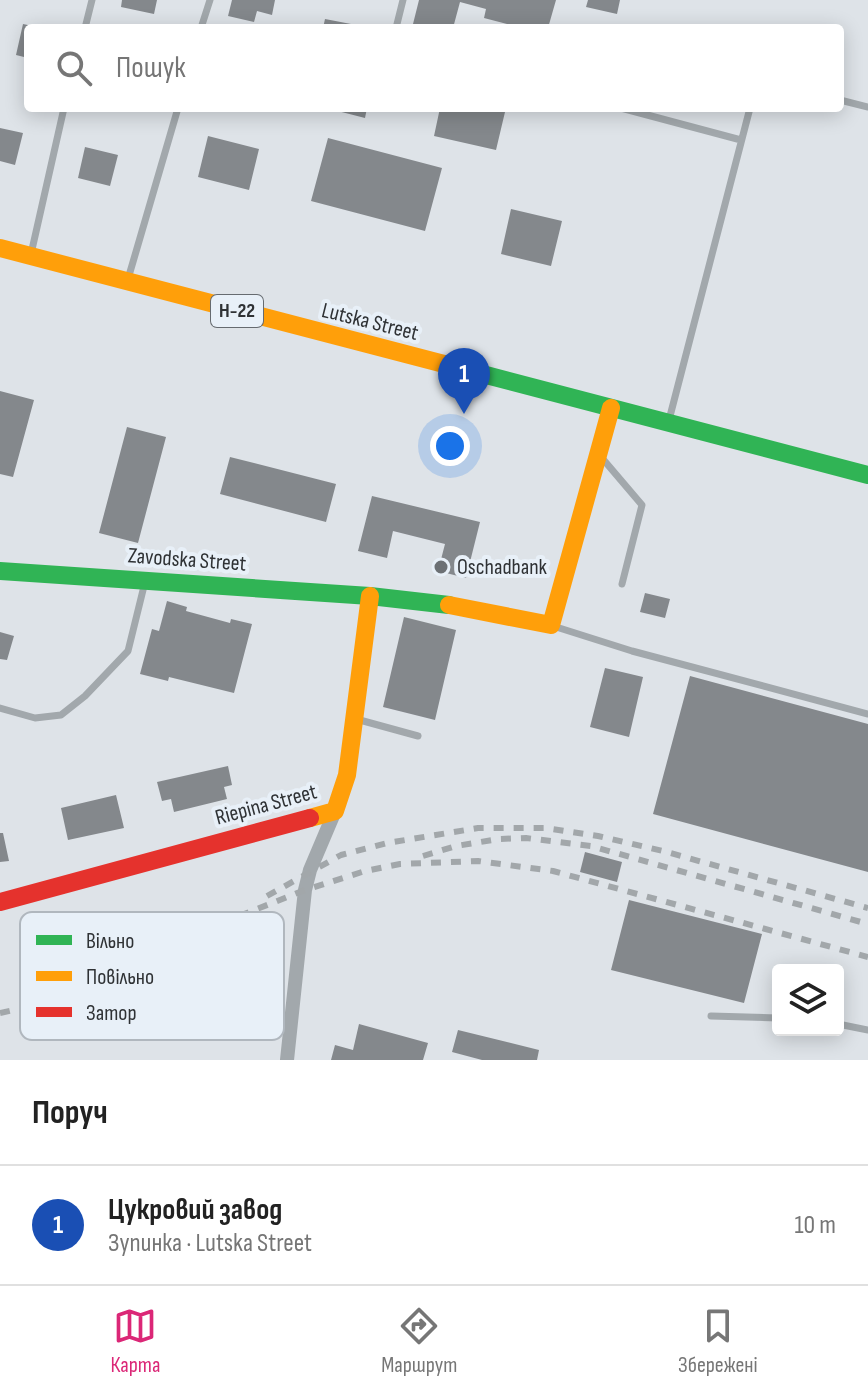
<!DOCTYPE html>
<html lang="uk">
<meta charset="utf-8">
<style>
:root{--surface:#fff;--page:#f6f6f6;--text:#222;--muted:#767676;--line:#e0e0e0;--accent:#db2777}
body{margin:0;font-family:"Sofia Sans Condensed",sans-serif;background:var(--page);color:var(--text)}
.controls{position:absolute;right:24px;bottom:24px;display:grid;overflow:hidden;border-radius:8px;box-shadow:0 4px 20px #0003}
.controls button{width:72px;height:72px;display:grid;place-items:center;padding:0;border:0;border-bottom:2px solid var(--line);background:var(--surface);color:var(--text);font:40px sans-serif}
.you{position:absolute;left:450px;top:446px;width:28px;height:28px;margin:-20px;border:6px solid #fff;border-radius:50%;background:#1a73e8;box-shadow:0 0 0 12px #1a73e833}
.badge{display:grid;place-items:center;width:52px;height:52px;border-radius:50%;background:var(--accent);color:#fff;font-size:26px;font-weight:700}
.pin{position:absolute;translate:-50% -66px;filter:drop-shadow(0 2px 4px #0008)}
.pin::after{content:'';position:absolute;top:42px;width:28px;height:24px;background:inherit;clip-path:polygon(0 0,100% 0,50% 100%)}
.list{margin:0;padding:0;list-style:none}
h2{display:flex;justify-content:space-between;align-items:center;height:104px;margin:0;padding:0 32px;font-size:34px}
h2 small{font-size:26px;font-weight:400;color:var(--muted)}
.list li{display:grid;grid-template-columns:52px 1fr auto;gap:24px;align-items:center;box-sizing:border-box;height:120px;padding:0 32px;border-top:2px solid var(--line)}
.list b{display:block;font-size:30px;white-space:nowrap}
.list p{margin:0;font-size:26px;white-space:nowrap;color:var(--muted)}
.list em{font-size:26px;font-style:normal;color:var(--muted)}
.icon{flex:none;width:44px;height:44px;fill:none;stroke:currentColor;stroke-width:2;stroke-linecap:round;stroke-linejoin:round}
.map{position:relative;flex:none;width:868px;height:1060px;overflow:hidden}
.search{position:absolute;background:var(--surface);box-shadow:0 4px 20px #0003;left:24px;right:24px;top:24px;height:88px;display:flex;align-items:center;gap:20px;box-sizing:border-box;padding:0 28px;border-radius:8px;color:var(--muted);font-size:30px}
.sheet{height:224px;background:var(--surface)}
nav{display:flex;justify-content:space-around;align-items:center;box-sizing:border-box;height:112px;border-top:2px solid var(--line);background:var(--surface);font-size:22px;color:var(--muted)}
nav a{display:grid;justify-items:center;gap:4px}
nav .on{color:var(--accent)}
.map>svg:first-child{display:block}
.building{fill:#84888c}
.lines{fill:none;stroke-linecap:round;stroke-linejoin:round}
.lane{stroke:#a2a8ac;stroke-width:7}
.street{stroke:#a2a8ac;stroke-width:14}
.fast{stroke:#30b455;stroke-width:18}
.slow{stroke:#ff9f0a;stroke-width:18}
.jam{stroke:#e5322d;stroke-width:18}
.rail{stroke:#a2a7aa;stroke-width:6;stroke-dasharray:10 10;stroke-linecap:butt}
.poi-dot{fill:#6c7074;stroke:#e8f0f8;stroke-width:3}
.labels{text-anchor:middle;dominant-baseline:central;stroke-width:8;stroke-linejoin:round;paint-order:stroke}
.shield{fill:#e8f0f8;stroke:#666b70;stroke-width:2}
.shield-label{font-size:20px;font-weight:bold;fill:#2f3235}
.street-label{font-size:22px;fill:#2f3235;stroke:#e8f0f8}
.poi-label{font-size:22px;fill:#2f3235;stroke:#e8f0f8;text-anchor:start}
.key{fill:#e8f0f8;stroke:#b0b7be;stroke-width:2}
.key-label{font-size:22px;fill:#2f3235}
</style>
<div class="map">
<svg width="868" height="1060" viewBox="0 0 868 1060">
<rect width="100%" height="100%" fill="#dee3e8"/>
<path class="building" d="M122 0H157L154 14 121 7Z
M232 0H275L272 15 257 11 254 22 228 16Z
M419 0H556L548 28H506L507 24 484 18 486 9 460 2 453 28H412Z
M588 0H620L617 14 586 7Z
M325 19 351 24 350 28H323Z
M23 24 37 27 28 28V58L16 55Z
M326 108H367L365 118Z
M440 108H488L505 112 496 150 434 136Z
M0 128 23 133 15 165 0 161Z
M208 136 259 149 249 190 198 177Z
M328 138 442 168 425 231 311 201Z
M85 147 118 155 110 186 78 178Z
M511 209 562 221 551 266 501 254Z
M0 391 34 400 13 477 0 474Z
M127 427 166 437 138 543 99 533Z
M230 457 336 484 326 522 220 494Z
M372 496 480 522 466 578 438 571 445 544 393 531 387 558 358 551Z
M645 593 670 599 665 618 640 612Z
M167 601 187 607 186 611 230 623 231 619 252 624 234 693 169 677 168 681 140 674 152 629 159 631Z
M404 617 456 630 435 720 383 707Z
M0 632 14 636 7 660 0 659Z
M605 668 643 677 629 737 590 727Z
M690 676 868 724V872L653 814Z
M228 766 232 785 224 787 227 799 174 812 171 799 162 801 157 782Z
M116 795 124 828 68 840 61 808Z
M0 833H3L9 861 0 862Z
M585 852 622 862 617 882 580 872Z
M629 900 762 934 744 1003 611 970Z
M359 1024 428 1043 423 1060H331L335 1045 353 1050Z
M458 1030 539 1050 537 1060H482L452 1052Z"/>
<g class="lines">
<path class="lane" d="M85 28 92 0
M201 28 210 0
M396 28 403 0
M840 100 868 107
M621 108 741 140
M31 254 64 108
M128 279 178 108
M669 420 750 108
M602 458 642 505 622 584
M553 626 632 651 868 714
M0 708 35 718 61 715 85 696 128 651 145 582
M356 719 418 736
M711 1016 778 1018
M838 1024 868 1030"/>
<path class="street" d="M287 1060 305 890 310 870 335 811"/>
<path class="fast" d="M467 370 868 475
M0 571 370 596 449 605"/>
<path class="slow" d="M0 248 467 370
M449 605 551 625 611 408
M310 818 335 811 347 775 370 596"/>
<path class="jam" d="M0 902 310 818"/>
<path class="rail" d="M423 856 456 846 499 839 526 838 591 846 868 924
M267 896 341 855 387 843 478 828H545L598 836 663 851 868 908
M0 1013 64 999 112 980 219 924 305 890 365 871 400 864 478 861 553 871 868 957"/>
</g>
<circle class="poi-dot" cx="441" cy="567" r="8"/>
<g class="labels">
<rect class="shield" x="211" y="295" width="52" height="32" rx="6"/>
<g class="shield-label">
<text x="237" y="311">Н-22</text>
</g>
<g class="street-label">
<text transform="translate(370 322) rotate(14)">Lutska Street</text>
<text transform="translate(187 560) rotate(4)">Zavodska Street</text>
<text transform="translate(266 805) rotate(-15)">Riepina Street</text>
</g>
<g class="poi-label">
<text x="457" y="567">Oschadbank</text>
</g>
</g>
<rect x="20" y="912" width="264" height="128" rx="12" class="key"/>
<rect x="36" y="935" width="36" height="10" fill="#30b455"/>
<rect x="36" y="971" width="36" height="10" fill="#ff9f0a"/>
<rect x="36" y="1007" width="36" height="10" fill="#e5322d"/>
<g class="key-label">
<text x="86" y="948">Вільно</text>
<text x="86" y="984">Повільно</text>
<text x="86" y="1020">Затор</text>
</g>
</svg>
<div class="controls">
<button><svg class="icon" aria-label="layers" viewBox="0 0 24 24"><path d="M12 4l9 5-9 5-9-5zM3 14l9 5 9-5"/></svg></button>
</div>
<div class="you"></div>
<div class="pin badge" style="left:464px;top:414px;background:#1a4fb4">1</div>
<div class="search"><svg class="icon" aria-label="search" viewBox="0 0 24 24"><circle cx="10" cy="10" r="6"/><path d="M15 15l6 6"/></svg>Пошук</div>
</div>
<section class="sheet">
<h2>Поруч<small></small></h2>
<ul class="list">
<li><span class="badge" style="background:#1a4fb4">1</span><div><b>Цукровий завод</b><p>Зупинка · Lutska Street</p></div><em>10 m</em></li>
</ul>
</section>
<nav>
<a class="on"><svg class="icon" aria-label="map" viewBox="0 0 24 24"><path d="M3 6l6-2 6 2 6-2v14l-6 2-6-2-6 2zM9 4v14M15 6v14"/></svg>Карта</a>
<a><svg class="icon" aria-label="directions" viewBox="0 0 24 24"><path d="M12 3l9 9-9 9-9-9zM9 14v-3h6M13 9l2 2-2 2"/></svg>Маршрут</a>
<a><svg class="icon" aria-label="saved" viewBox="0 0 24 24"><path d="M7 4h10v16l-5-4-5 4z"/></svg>Збережені</a>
</nav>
